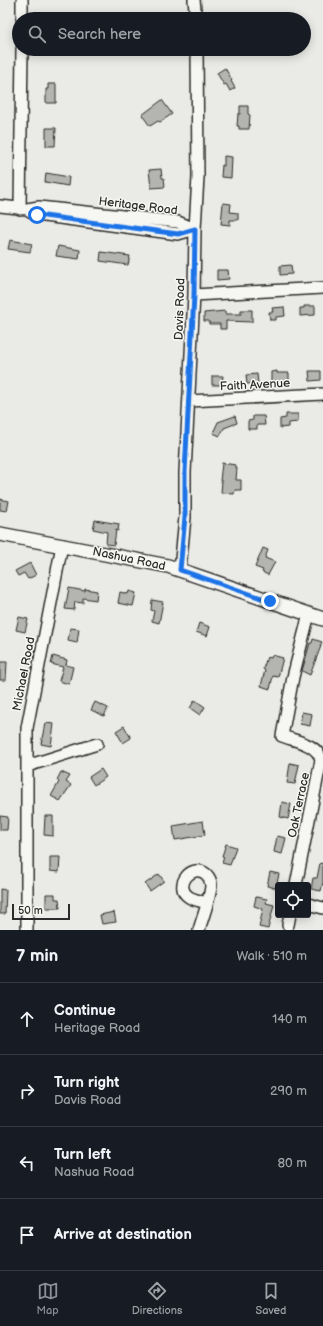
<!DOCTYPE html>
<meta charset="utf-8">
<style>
:root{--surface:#171b24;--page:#242831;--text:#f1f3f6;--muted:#9ea1a6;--line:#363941;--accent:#8c9099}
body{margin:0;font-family:"Balsamiq Sans",sans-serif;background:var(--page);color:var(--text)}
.controls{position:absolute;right:12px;bottom:12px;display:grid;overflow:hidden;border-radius:4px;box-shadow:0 2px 10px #0003}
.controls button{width:36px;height:36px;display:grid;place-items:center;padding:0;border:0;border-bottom:1px solid var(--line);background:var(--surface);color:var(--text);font:20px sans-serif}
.scale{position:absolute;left:12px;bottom:10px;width:58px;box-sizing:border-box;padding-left:4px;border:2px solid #2b2b2b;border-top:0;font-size:11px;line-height:14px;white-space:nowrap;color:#2b2b2b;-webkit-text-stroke:3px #f6f6f2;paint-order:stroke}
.stop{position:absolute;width:12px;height:12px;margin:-9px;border:3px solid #1a73e8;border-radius:50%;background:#fff}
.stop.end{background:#1a73e8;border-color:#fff;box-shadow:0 1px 4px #0008}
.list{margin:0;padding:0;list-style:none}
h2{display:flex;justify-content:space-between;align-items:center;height:52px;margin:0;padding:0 16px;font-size:17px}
h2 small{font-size:13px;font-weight:400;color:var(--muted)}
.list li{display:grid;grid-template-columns:26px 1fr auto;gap:12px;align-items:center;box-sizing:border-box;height:72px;padding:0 16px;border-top:1px solid var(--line)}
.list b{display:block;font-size:15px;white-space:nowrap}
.list p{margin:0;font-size:13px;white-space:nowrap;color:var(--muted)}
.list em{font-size:13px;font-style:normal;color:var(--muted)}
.icon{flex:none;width:22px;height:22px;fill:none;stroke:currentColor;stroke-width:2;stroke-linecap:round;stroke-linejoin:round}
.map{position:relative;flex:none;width:323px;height:930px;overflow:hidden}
.search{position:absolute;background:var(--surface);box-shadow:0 2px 10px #0003;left:12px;right:12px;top:12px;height:44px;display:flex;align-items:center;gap:10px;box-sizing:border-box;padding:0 14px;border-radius:22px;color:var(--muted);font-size:15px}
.sheet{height:340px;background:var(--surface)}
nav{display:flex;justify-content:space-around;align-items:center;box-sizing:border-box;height:56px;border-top:1px solid var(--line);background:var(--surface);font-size:11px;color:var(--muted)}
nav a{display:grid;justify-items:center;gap:2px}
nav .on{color:var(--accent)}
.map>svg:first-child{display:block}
.building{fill:#b4b4b1;stroke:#2b2b2b}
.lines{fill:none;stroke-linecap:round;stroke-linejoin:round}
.minor-casing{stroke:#2b2b2b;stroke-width:14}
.major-casing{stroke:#2b2b2b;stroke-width:16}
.minor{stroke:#f6f6f2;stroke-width:11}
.major{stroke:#f6f6f2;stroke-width:13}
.route{stroke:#1a73e8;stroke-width:5}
.labels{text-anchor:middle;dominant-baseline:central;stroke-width:3;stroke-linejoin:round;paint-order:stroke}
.street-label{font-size:12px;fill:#2b2b2b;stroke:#f6f6f2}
</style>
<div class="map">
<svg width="323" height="930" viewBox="0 0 323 930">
<rect width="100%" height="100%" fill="#eaeae6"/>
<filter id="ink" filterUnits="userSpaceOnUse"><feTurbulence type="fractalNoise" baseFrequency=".025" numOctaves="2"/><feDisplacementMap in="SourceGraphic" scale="8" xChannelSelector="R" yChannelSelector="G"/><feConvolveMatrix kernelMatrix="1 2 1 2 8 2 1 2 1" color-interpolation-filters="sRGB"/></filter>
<g filter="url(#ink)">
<path class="building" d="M225 68 232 80 231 81 235 88 230 91 226 84 224 85 217 73Z
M48 84H56V103H46V89H48Z
M162 100 172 114 160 122 158 121 150 126 142 115Z
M240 106H248V114L250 115 249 129H239V126H237L238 114H240Z
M46 128H56L55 146H46Z
M224 156 232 157 231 178 221 177 222 165 224 166Z
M161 169 162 178H164L165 187 151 188 149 170Z
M46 173 69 177 68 186 45 182Z
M223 203 231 204 230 212 238 213V220H230V225L221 224Z
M10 240 32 244 30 252 8 249Z
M58 246 80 250 79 259 56 256Z
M101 252 130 256 128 265 100 261Z
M291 265 292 274 280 275V266Z
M217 270H228L229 279 217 280Z
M304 306H315V315L300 316V308H304Z
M284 307 285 316 276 317V320H270L269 312H273L272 308Z
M241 310H252V322L226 321V329H220V324H209V321H204V313L225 311V314H241Z
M277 371V373H289V382H271V372Z
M309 371H321V380L310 381Z
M257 374 258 383 247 384 246 375Z
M212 376H223L222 385H212Z
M286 414H298V422L288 423V427L280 428V419L286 418Z
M235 416 237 423 224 428 220 436 213 433 218 422Z
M253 416H264L265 425H257V429H248V421L253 420Z
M222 463 236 465V468H237L236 480H241V490H235L234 494 221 493 222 481H220Z
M0 499 9 501 7 511 0 510Z
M95 520 119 524 118 531 116 530 114 545 106 544 107 532 93 529Z
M263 548 268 550 265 558 275 562 268 575 262 572 263 570 255 567Z
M30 563 36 575 28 579 24 573 18 576 15 571Z
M69 588 85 591V589L97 591 96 600 83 598V603L75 602 74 610 65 609Z
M129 591 136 593 133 606 118 603 120 592 128 594Z
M152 600 163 602 159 623 152 621 154 611 151 610Z
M19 617 28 619 25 632 16 630Z
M199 623 210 627 207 636 196 632Z
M70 628 79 629 77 643 68 641Z
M313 639 322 642 320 646H321L310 675 302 671 310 643H312Z
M272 655 283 658 278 677 273 676 270 689 261 686 265 670 263 669 267 657 271 658Z
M53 656 67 660 66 665 73 667 69 684 59 681 63 667 51 664Z
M0 662H7L6 680H0Z
M195 700 205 707 200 715 190 708Z
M95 702 108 708 104 716 91 710Z
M302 712 312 714 310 726 300 724Z
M45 723 54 724 51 746 41 744Z
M124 726 131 738 123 743 116 731Z
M290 763 299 765 295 784 287 783Z
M101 769 106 777 94 785 89 777Z
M61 772 70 776 66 782 71 785 60 801 51 796 59 782 57 780Z
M282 802 291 804 288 819 280 817Z
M0 816 8 817 7 830H0Z
M45 816H53V836L44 835Z
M203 821 205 835 175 840 173 826Z
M277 836 286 838 282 854 274 852Z
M226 844 236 847 230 865 222 863 224 857 222 856Z
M50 857H60L59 872 50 871Z
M320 863 323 864V882L321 891 311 889 313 878H317Z
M270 872 279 874 276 888 267 886Z
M159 874 164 881 150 891 145 884Z
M0 889 6 890 5 914H0Z
M46 894H55V899H59L60 908H46Z
M256 897 267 899 266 903 274 905 268 929 259 927 263 909 254 906Z
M114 912 116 922 102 924 100 915Z"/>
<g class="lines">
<defs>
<path id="minor" d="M22 0V19
M194 0 196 19
M0 206 27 209 39 207 178 222 195 229
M20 209 22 49
M27 209 37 215 178 234 195 229
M194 295 323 288
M189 401 323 394
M180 570 185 517V472L194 295 195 229 198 177 197 49
M27 766 97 744
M296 885 321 760C318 744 295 741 282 736L293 677 309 614
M308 904 323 908
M288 925 290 915
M27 930V728L62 545
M199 930C202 919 211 896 211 885 211 881 209 877 206 874 191 862 173 887 189 897 194 900 201 901 206 903"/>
<path id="major" d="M0 534 168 566 323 619"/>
</defs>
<use href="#minor" class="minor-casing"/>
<use href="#major" class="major-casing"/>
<use href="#minor" class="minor"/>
<use href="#major" class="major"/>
</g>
</g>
<g class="lines" filter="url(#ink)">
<path class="route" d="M37 215 178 234 195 229 194 295 185 472V517L180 570 270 601"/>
</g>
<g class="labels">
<g class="street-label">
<text transform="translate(138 206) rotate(7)">Heritage Road</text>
<text transform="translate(180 309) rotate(-88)">Davis Road</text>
<text transform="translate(255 385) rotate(-3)">Faith Avenue</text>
<text transform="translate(129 559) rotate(12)">Nashua Road</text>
<text transform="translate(24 674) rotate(-79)">Michael Road</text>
<text transform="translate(299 805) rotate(-78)">Oak Terrace</text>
</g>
</g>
</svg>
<div class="controls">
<button><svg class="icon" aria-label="locate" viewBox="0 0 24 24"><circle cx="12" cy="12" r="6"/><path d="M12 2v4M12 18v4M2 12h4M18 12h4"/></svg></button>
</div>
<div class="scale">50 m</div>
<div class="stop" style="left:37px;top:215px"></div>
<div class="stop end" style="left:270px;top:601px"></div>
<div class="search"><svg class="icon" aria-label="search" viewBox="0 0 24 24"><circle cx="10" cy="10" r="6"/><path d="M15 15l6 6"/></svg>Search here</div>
</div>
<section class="sheet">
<h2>7 min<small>Walk · 510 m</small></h2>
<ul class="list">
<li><svg class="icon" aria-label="ahead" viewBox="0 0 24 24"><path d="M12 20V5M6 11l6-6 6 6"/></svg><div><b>Continue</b><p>Heritage Road</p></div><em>140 m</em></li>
<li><svg class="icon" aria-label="right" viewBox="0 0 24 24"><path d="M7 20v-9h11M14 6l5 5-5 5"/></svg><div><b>Turn right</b><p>Davis Road</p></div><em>290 m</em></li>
<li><svg class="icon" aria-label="left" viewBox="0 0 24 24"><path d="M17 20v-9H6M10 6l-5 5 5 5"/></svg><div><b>Turn left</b><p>Nashua Road</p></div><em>80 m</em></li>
<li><svg class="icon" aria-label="arrive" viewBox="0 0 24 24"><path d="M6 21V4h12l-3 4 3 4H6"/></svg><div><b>Arrive at destination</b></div></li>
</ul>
</section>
<nav>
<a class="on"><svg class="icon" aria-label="map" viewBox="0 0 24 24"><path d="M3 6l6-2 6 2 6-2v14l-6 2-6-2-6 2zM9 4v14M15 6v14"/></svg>Map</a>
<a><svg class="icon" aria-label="directions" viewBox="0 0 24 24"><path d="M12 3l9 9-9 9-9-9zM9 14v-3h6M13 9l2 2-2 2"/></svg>Directions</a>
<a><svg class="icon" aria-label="saved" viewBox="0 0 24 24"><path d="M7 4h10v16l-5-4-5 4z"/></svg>Saved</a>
</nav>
